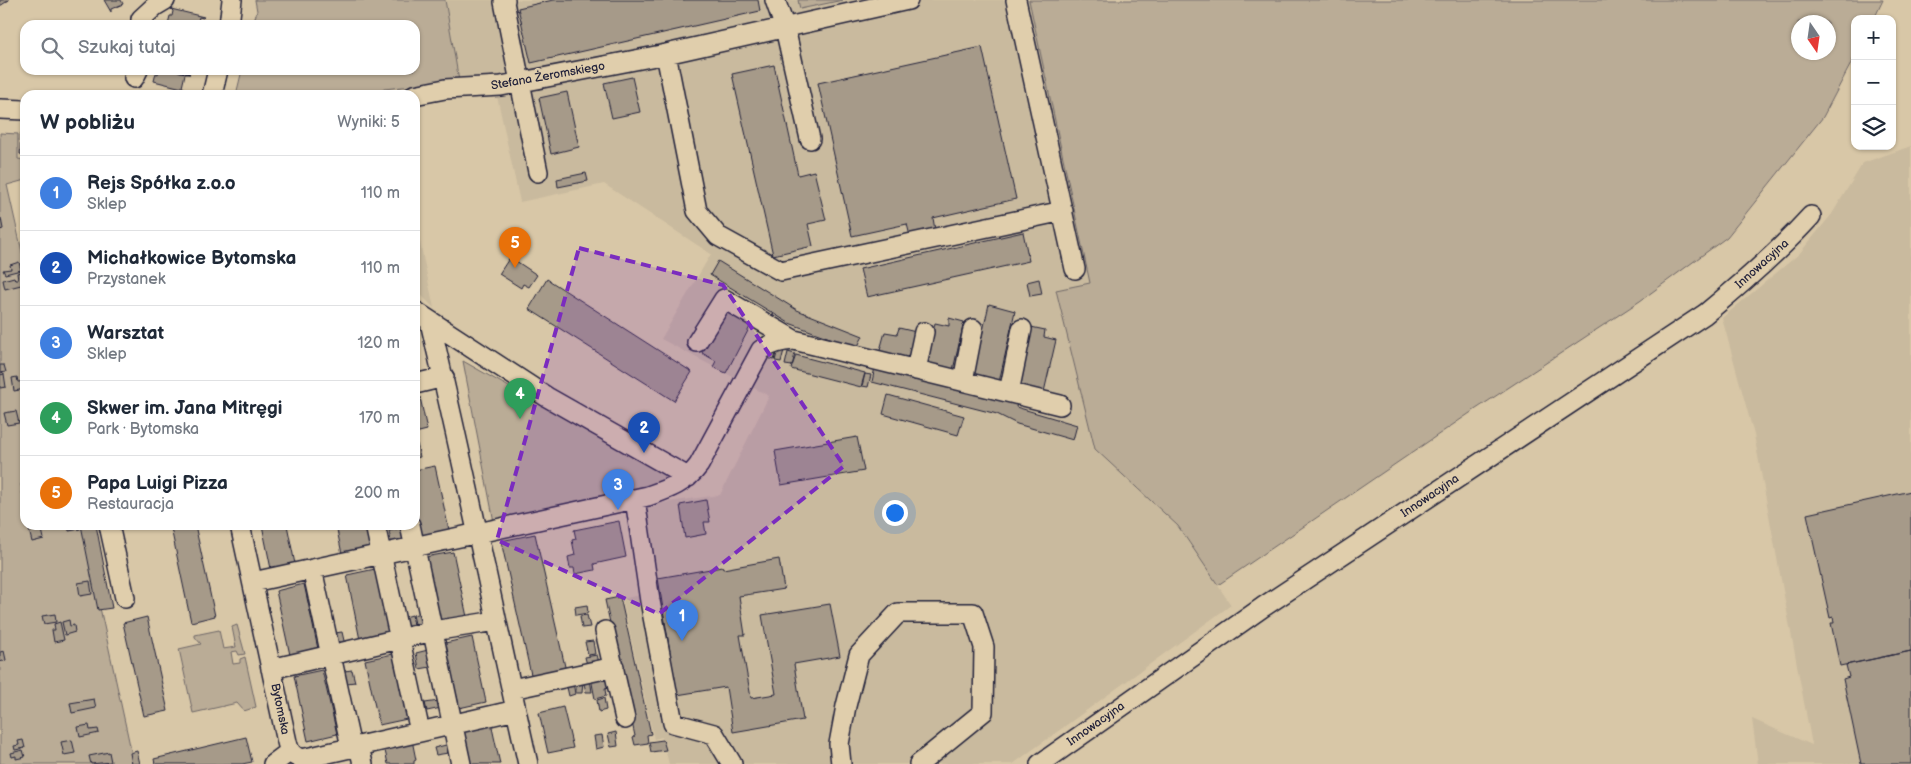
<!DOCTYPE html>
<html lang="pl">
<meta charset="utf-8">
<style>
:root{--surface:#fff;--page:#f2f2f3;--text:#1f2937;--muted:#747a83;--line:#e0e1e3;--accent:#111827}
body{margin:0;font-family:"Balsamiq Sans",sans-serif;background:var(--page);color:var(--text)}
.controls{position:absolute;right:15px;top:15px;display:grid;overflow:hidden;border-radius:10px;box-shadow:0 1px 4px #0004}
.controls button{width:45px;height:45px;display:grid;place-items:center;padding:0;border:0;border-bottom:1px solid var(--line);background:var(--surface);color:var(--text);font:25px sans-serif}
.compass{position:absolute;left:1791px;top:15px;width:45px;height:45px;border-radius:50%;background:var(--surface);box-shadow:0 1px 4px #0004;rotate:167deg}
.you{position:absolute;left:894px;top:512px;width:18px;height:18px;margin:-12px;border:4px solid #fff;border-radius:50%;background:#1a73e8;box-shadow:0 0 0 8px #1a73e833}
.badge{display:grid;place-items:center;width:32px;height:32px;border-radius:50%;background:var(--accent);color:#fff;font-size:16px;font-weight:700}
.pin{position:absolute;translate:-50% -41px;filter:drop-shadow(0 1px 2px #0008)}
.pin::after{content:'';position:absolute;top:26px;width:18px;height:15px;background:inherit;clip-path:polygon(0 0,100% 0,50% 100%)}
.list{margin:0;padding:0;list-style:none}
h2{display:flex;justify-content:space-between;align-items:center;height:65px;margin:0;padding:0 20px;font-size:21px}
h2 small{font-size:16px;font-weight:400;color:var(--muted)}
.list li{display:grid;grid-template-columns:32px 1fr auto;gap:15px;align-items:center;box-sizing:border-box;height:75px;padding:0 20px;border-top:1px solid var(--line)}
.list b{display:block;font-size:19px;white-space:nowrap}
.list p{margin:0;font-size:16px;white-space:nowrap;color:var(--muted)}
.list em{font-size:16px;font-style:normal;color:var(--muted)}
.icon{flex:none;width:28px;height:28px;fill:none;stroke:currentColor;stroke-width:2;stroke-linecap:round;stroke-linejoin:round}
.map{position:relative;flex:none;width:1911px;height:764px;overflow:hidden}
.search{position:absolute;background:var(--surface);box-shadow:0 1px 4px #0004;left:20px;top:20px;width:400px;height:55px;display:flex;align-items:center;gap:12px;box-sizing:border-box;padding:0 18px;border-radius:15px;color:var(--muted);font-size:19px}
.panel{position:absolute;background:var(--surface);box-shadow:0 1px 4px #0004;left:20px;top:90px;width:400px;height:440px;border-radius:15px}
.map>svg:first-child{display:block}
.built{fill:#c9ba9e}
.green{fill:#baac96;stroke:#6e6768;fill-rule:evenodd}
.building{fill:#a69a89;stroke:#22223b}
.lines{fill:none;stroke-linecap:round;stroke-linejoin:round}
.minor-casing{stroke:#22223b;stroke-width:22}
.minor{stroke:#e0ceac;stroke-width:19}
.marked{fill:#7b2cbf;fill-opacity:0.2;stroke:#7b2cbf;stroke-width:4;stroke-dasharray:10 6;stroke-linejoin:round}
.labels{text-anchor:middle;dominant-baseline:central;stroke-width:5;stroke-linejoin:round;paint-order:stroke}
.street-label{font-size:12px;fill:#22223b;stroke:#e0ceac}
</style>
<div class="map">
<svg width="1911" height="764" viewBox="0 0 1911 764">
<rect width="100%" height="100%" fill="#d8c7a7"/>
<filter id="ink" filterUnits="userSpaceOnUse"><feTurbulence type="fractalNoise" baseFrequency=".02" numOctaves="2"/><feDisplacementMap in="SourceGraphic" scale="10" xChannelSelector="R" yChannelSelector="G"/><feConvolveMatrix kernelMatrix="1 2 1 2 8 2 1 2 1" color-interpolation-filters="sRGB"/></filter>
<g filter="url(#ink)">
<path class="built" d="M445 0H798L801 9 843 0H1029L1090 283 1056 290 1095 449 1178 526 1231 605 1013 764H669L662 737 654 739 622 599 644 594 630 507 720 495 769 396 661 339 711 254 604 184 520 202 497 96 501 86 459 81Z
M1911 146V764H1758L1752 719 1812 745 1754 435 1722 318 1799 254 1832 214 1863 163Z
M415 219 434 308 415 289Z"/>
<path class="green" d="M255 0H445L459 81 384 89 377 95H236L242 70H415V25H253L257 11Z
M798 0H843L800 9Z
M1029 0H1883L1874 19H1855V56L1823 117 1727 237 1640 301 1470 413 1218 585 1178 526 1095 449 1056 290 1090 283ZM1798 22H1828V52H1798Z
M0 133 18 134V159L25 160V180L7 185 25 265V525H82L134 764H0Z
M463 361 668 477 653 485 494 522Z
M237 625 245 654 239 655 237 651 231 652 233 664 240 663V659L245 657 256 707 244 711 237 703 193 713 179 649 201 644 195 637V635L219 630 223 649 236 647 232 627Z"/>
<path class="building" d="M0 0H9L0 6Z
M104 0H121L123 4 111 9V12Z
M553 0H758L760 11 531 63 518 8Z
M171 9 204 17 203 18 199 17 197 25 168 24 170 16H172L173 11Z
M982 47 1016 199 933 218 935 230 910 236 907 224 852 236 818 83Z
M774 65 798 175 814 171 826 220 808 224 813 246 773 255 732 74Z
M159 70H172L190 74H185L182 87 186 89 154 81 156 73 158 74Z
M172 70H186V72L190 73Z
M632 77 640 112 612 118 604 83Z
M567 92 579 147 551 154 539 98Z
M21 133H25V155L20 154Z
M586 173 588 181 558 187 557 179Z
M1 218 3 229 0 230V219Z
M1023 232 1029 261 867 297 860 269Z
M510 257 537 275 529 287 523 284 521 288 499 274Z
M718 261 797 310 863 336 857 348 789 323 710 275Z
M19 262 21 270 5 274 3 270 11 269 10 265Z
M25 271V284L5 289 3 280 14 277 15 280H18L17 273Z
M547 279 692 372 674 401 529 309Z
M1039 279 1042 294 1030 296 1027 282Z
M989 304 1015 311 999 382 973 376Z
M728 309 752 323 726 373 713 367 716 361 702 353Z
M949 318 964 322 953 370 926 364 935 323 949 326Z
M1031 327 1045 330 1044 337 1056 340 1044 392 1018 386Z
M899 328 916 332 908 361 879 354 885 332 897 334Z
M771 347 778 349 774 360 767 358Z
M778 349 784 350 781 362 775 361Z
M788 352 795 354 792 366 785 365Z
M796 355 865 373 861 387 791 369Z
M0 365H4L6 372 0 373Z
M875 367 1017 403 1016 407 1077 425 1073 440 1017 424 997 414 872 382Z
M4 374 6 387 0 388V375Z
M865 374 871 375 868 387 862 386Z
M17 377 18 382 25 381V389L14 391 12 378Z
M888 395 964 416 958 435 883 414Z
M420 397 427 430 415 433V398Z
M16 411 19 423 7 425 4 413Z
M857 437 864 471 781 485 775 451Z
M417 444 420 457 415 458V445Z
M435 466 449 530 422 536 419 525 415 518V470Z
M25 483V498H23L21 484Z
M1911 491V651L1840 666 1831 623H1834L1833 617 1830 618 1807 514Z
M706 500 710 522H704L706 534 685 538 680 505Z
M619 521 626 557 594 564 595 570 575 574 574 568H570L568 557 575 555 572 540 576 539 574 530Z
M31 525H41L44 539 32 542 29 530H32Z
M68 525H79L80 529 69 531Z
M81 525H96L112 608 98 610Z
M185 525H195L215 616 191 622 171 528Z
M262 525H287L295 564 271 569Z
M336 525H365L371 548 342 554Z
M400 528 403 539 391 542 389 531Z
M535 534 566 671 532 679 501 541Z
M453 552 467 617 440 622 425 557Z
M779 559 784 589 739 596 745 635H740L751 698 776 694 762 615 830 604 840 656 794 664 803 720 733 732 726 687 677 695 658 578 722 567 723 569Z
M375 569 389 634 360 640 347 575Z
M90 581 92 594 80 596 78 583Z
M304 584 318 649 290 655 276 591Z
M620 597 651 734 647 735 648 743 635 745 633 737 635 736 605 600Z
M587 605 588 613 576 615 575 607Z
M420 613 423 626 416 628 413 615Z
M55 614 56 622 44 624 42 616Z
M412 615 415 630 408 631 405 617Z
M587 615 590 627 582 628 580 616Z
M147 617 168 711 144 716 123 623Z
M69 620 70 626 74 625 75 632 65 635 62 622Z
M60 622 64 640 54 642 52 630H55L54 624Z
M342 632 345 645 338 646 335 633Z
M472 637 486 702 459 708 457 696H454L452 685 454 684 450 667H448L445 657 448 655 445 643Z
M593 641 595 654 588 655 585 642Z
M428 650 431 667 419 669 416 653Z
M4 651 6 660 0 662V652Z
M1911 651V764H1861L1843 679 1849 677 1846 665Z
M393 654 407 719 379 725 365 660Z
M597 655 599 662 587 665 585 657Z
M322 670 337 734 308 741 294 676Z
M352 670 355 682 347 683 344 671Z
M606 676 608 688 605 689 606 696 595 699 591 678Z
M590 679 592 692H586L583 680Z
M576 680H583L582 693H576Z
M573 682 575 694 569 696 566 683Z
M604 698 606 710 599 712 597 700Z
M94 699 96 708 72 713 70 703Z
M439 701 441 708 427 711 425 703Z
M563 707 573 748 548 753 539 713Z
M491 723 500 764H471L463 729Z
M89 725 90 730 98 729 99 733 80 737 78 727Z
M616 732 618 746 611 747 608 734Z
M602 735 604 747 596 749 594 736Z
M246 737 252 762 242 764H155L154 759Z
M23 740 25 748 15 750 14 746 19 745 18 741Z
M72 740 75 753 64 755 61 742Z
M412 740 416 760 414 761V764H388L384 746Z
M663 740 666 750 651 752 649 742Z
M446 745 448 753 436 755 434 748Z
M23 750 25 757 16 759V756L12 757 11 753Z
M137 751 140 764H132L130 753Z
M109 752 111 762 91 764 89 756Z"/>
<g class="lines">
<defs>
<path id="minor" d="M505 0 504 2 538 172
M775 0 785 28 810 139
M1016 0 1075 269
M141 25V19L155 6 165 0
M229 25 232 0
M666 54 697 211 718 236 781 271 1063 211
M134 78 138 70
M212 95 218 70
M414 95 445 89 501 86 666 54 908 0
M0 109 25 110
M415 311 547 397 688 477
M430 322C465 469 495 617 528 764
M697 342 724 299 794 340
M916 370 924 332
M963 381 973 329
M415 384 444 377
M1009 392 1022 329
M635 499 650 601 673 723 714 734 732 764
M109 525 125 598
M240 525 287 742C289 751 292 756 302 759L516 710
M375 525 420 732
M410 525 461 764
M312 569 351 747
M253 582 648 496C668 489 686 483 699 465L761 350C772 343 781 341 794 340L1060 405
M605 631 625 719
M271 669 433 631 496 621
M512 689 614 667
M359 746 363 764
M273 764 289 752
M841 764 839 744 846 706 859 655 898 613H973L984 647 983 712 919 764
M1040 764 1263 607 1705 314C1743 283 1778 252 1811 216"/>
</defs>
<use href="#minor" class="minor-casing"/>
<use href="#minor" class="minor"/>
</g>
</g>
<path class="marked" d="M579 248 723 285 844 466 659 614 497 540Z"/>
<g class="labels">
<g class="street-label">
<text transform="translate(548 76) rotate(-10)">Stefana Żeromskiego</text>
<text transform="translate(1762 264) rotate(-42)">Innowacyjna</text>
<text transform="translate(1430 496) rotate(-34)">Innowacyjna</text>
<text transform="translate(280 709) rotate(78)">Bytomska</text>
<text transform="translate(1096 724) rotate(-35)">Innowacyjna</text>
</g>
</g>
</svg>
<div class="controls">
<button>+</button>
<button>−</button>
<button><svg class="icon" aria-label="layers" viewBox="0 0 24 24"><path d="M12 4l9 5-9 5-9-5zM3 14l9 5 9-5"/></svg></button>
</div>
<svg class="compass" viewBox="-18 -18 36 36"><path d="M0-13l5 13h-10z" fill="#e53935"/><path d="M0 13l5-13h-10z" fill="#747a83"/></svg>
<div class="you"></div>
<div class="pin badge" style="left:682px;top:641px;background:#3f7fe0">1</div>
<div class="pin badge" style="left:644px;top:453px;background:#1a4fb4">2</div>
<div class="pin badge" style="left:618px;top:510px;background:#3f7fe0">3</div>
<div class="pin badge" style="left:520px;top:419px;background:#2e9e5b">4</div>
<div class="pin badge" style="left:515px;top:268px;background:#e8710a">5</div>
<div class="search"><svg class="icon" aria-label="search" viewBox="0 0 24 24"><circle cx="10" cy="10" r="6"/><path d="M15 15l6 6"/></svg>Szukaj tutaj</div>
<section class="panel">
<h2>W pobliżu<small>Wyniki: 5</small></h2>
<ul class="list">
<li><span class="badge" style="background:#3f7fe0">1</span><div><b>Rejs Spółka z.o.o</b><p>Sklep</p></div><em>110 m</em></li>
<li><span class="badge" style="background:#1a4fb4">2</span><div><b>Michałkowice Bytomska</b><p>Przystanek</p></div><em>110 m</em></li>
<li><span class="badge" style="background:#3f7fe0">3</span><div><b>Warsztat</b><p>Sklep</p></div><em>120 m</em></li>
<li><span class="badge" style="background:#2e9e5b">4</span><div><b>Skwer im. Jana Mitręgi</b><p>Park · Bytomska</p></div><em>170 m</em></li>
<li><span class="badge" style="background:#e8710a">5</span><div><b>Papa Luigi Pizza</b><p>Restauracja</p></div><em>200 m</em></li>
</ul>
</section>
</div>
